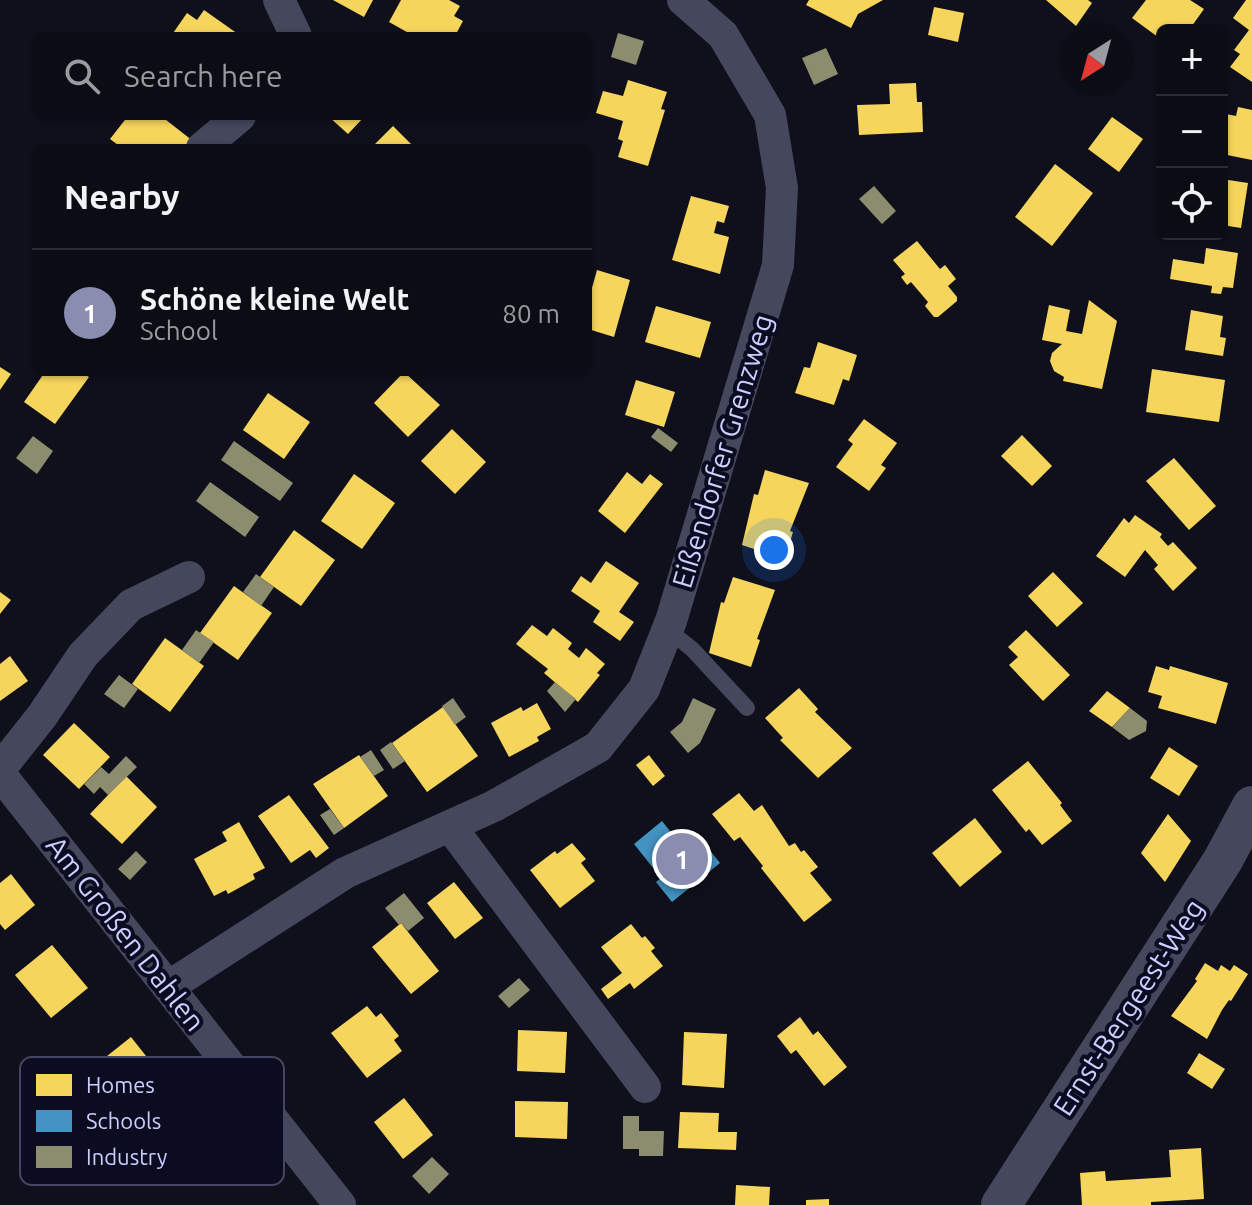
<!DOCTYPE html>
<meta charset="utf-8">
<style>
:root{--surface:#0c0c15;--page:#15151e;--text:#f1f3f6;--muted:#9a9ba0;--line:#2c2c34;--accent:#8a8cb0}
body{margin:0;font-family:Ubuntu,sans-serif;background:var(--page);color:var(--text)}
.controls{position:absolute;right:24px;top:24px;display:grid;overflow:hidden;border-radius:12px;box-shadow:0 2px 6px #0004}
.controls button{width:72px;height:72px;display:grid;place-items:center;padding:0;border:0;border-bottom:2px solid var(--line);background:var(--surface);color:var(--text);font:40px sans-serif}
.compass{position:absolute;left:1060px;top:24px;width:72px;height:72px;border-radius:50%;background:var(--surface);box-shadow:0 2px 6px #0004;rotate:216deg}
.you{position:absolute;left:774px;top:550px;width:28px;height:28px;margin:-20px;border:6px solid #fff;border-radius:50%;background:#1a73e8;box-shadow:0 0 0 12px #1a73e833}
.badge{display:grid;place-items:center;width:52px;height:52px;border-radius:50%;background:var(--accent);color:#fff;font-size:26px;font-weight:700}
.pin{position:absolute;translate:-50% -50%;border:4px solid #fff;box-shadow:0 2px 8px #0006}
.list{margin:0;padding:0;list-style:none}
h2{display:flex;justify-content:space-between;align-items:center;height:104px;margin:0;padding:0 32px;font-size:34px}
h2 small{font-size:26px;font-weight:400;color:var(--muted)}
.list li{display:grid;grid-template-columns:52px 1fr auto;gap:24px;align-items:center;box-sizing:border-box;height:128px;padding:0 32px;border-top:2px solid var(--line)}
.list b{display:block;font-size:30px;white-space:nowrap}
.list p{margin:0;font-size:26px;white-space:nowrap;color:var(--muted)}
.list em{font-size:26px;font-style:normal;color:var(--muted)}
.icon{flex:none;width:44px;height:44px;fill:none;stroke:currentColor;stroke-width:2;stroke-linecap:round;stroke-linejoin:round}
.map{position:relative;flex:none;width:1252px;height:1205px;overflow:hidden}
.search{position:absolute;background:var(--surface);box-shadow:0 2px 6px #0004;left:32px;top:32px;width:560px;height:88px;display:flex;align-items:center;gap:20px;box-sizing:border-box;padding:0 28px;border-radius:12px;color:var(--muted);font-size:30px}
.panel{position:absolute;background:var(--surface);box-shadow:0 2px 6px #0004;left:32px;top:144px;width:560px;height:232px;border-radius:12px}
.map>svg:first-child{display:block}
.homes{fill:#f6d55c}
.schools{fill:#4393c3}
.industry{fill:#8c8c6e}
.lines{fill:none;stroke-linecap:round;stroke-linejoin:round}
.service{stroke:#45485d;stroke-width:16}
.minor{stroke:#45485d;stroke-width:32}
.tertiary{stroke:#45485d;stroke-width:40}
.labels{text-anchor:middle;dominant-baseline:central;stroke-width:8;stroke-linejoin:round;paint-order:stroke}
.street-label{font-size:28px;fill:#cbceff;stroke:#0c0c20}
.key{fill:#0c0c20;stroke:#454663;stroke-width:2}
.key-label{font-size:22px;fill:#cbceff}
</style>
<div class="map">
<svg width="1252" height="1205" viewBox="0 0 1252 1205">
<rect width="100%" height="100%" fill="#10101c"/>
<path class="homes" d="M333 0H373L364 17Z
M401 0H449L460 6 454 16 463 21 455 36H414L389 22Z
M809 0H883L858 14 851 28 806 5Z
M1046 0H1088L1092 3 1076 26Z
M1146 0H1190L1204 9 1189 30H1162V40L1132 18Z
M1246 0H1252V82L1230 67 1240 54 1234 50 1249 30 1233 18Z
M934 7 964 13 958 42 928 35Z
M204 10 238 34 236 36H171L187 13 197 20Z
M628 80 667 92 661 109 665 110 648 166 618 157 623 141 618 139 623 121 596 113 603 91 623 96Z
M916 83 917 102H922L923 132 859 135 857 105 890 104 889 84Z
M1238 107 1252 110V160L1222 154 1226 114 1236 116Z
M128 116H161L193 141 188 148H122L110 139Z
M328 116H365L348 134Z
M1112 117 1143 139 1119 172 1088 149Z
M393 126 415 148H371Z
M1055 164 1093 193 1052 246 1015 217Z
M1222 179 1248 183 1241 228 1222 225Z
M691 196 729 206 724 223 717 221 714 233 729 237 720 274 672 260Z
M917 241 940 269 945 265 956 279 948 286 957 297V301L938 317H934L925 306 928 302 911 282 907 285 901 277 905 274 893 260Z
M1206 248 1238 253 1233 288 1223 287 1221 294 1211 293 1212 286 1170 279 1173 259 1204 264Z
M597 270 630 280 614 337 588 329V302Z
M1089 300 1117 321 1102 389 1063 381 1064 377 1054 371 1050 361 1052 353 1062 344 1042 340 1049 305 1070 310 1066 331 1082 334Z
M656 306 711 322 700 358 645 342Z
M1191 310 1223 316 1220 337 1226 338 1223 356 1185 350Z
M818 342 857 355 849 381 843 379 834 405 795 393 804 367 810 368Z
M0 367 11 374 0 390Z
M1152 369 1225 380 1219 422 1146 412Z
M45 372H81L89 377 55 424 24 402Z
M404 372 440 405 408 437 374 403Z
M636 380 675 392 664 427 625 415Z
M268 393 310 422 284 459 243 430Z
M864 419 897 443 881 465 886 468 869 491 836 467 853 444 848 440Z
M452 429 486 462 455 494 421 461Z
M1022 435 1052 466 1032 486 1001 456Z
M1174 458 1216 506 1189 530 1146 481Z
M765 470 809 483 790 531 793 532 785 559 742 545 754 494 758 495Z
M627 472 642 484 650 474 663 484 625 533 598 511Z
M354 474 395 503 362 549 321 521Z
M1135 515 1162 534 1160 537 1168 546 1173 542 1197 568 1173 591 1154 569 1158 565 1145 550 1125 577 1096 556 1124 518 1129 523Z
M294 530 335 560 301 606 260 577Z
M606 561 639 583 619 612 634 622 620 641 593 622 600 611 571 591 581 576 591 583Z
M1053 572 1083 603 1057 627 1028 596Z
M733 577 775 590 757 639 760 640 751 667 709 653 721 602 724 603Z
M234 586 272 613 238 660 200 633Z
M0 592 11 600 0 614Z
M532 625 547 636 553 628 572 643 568 649 579 658 586 648 605 664 597 673 600 675 578 702 544 673 548 669 516 644Z
M1026 630 1070 675 1043 701 1009 665 1018 657 1008 647Z
M165 638 204 666 170 712 132 684Z
M10 656 28 681 0 701V664Z
M1156 666 1169 670 1170 666 1228 683 1216 724 1158 708 1162 696 1148 692Z
M799 688 818 709 815 712 852 748 818 778 780 740 783 738 765 718Z
M1107 691 1130 708 1112 727 1089 711Z
M537 703 551 729 537 737 539 741 509 757 491 723 521 707 523 711Z
M443 707 478 756 427 792 392 743Z
M74 723 110 757 79 789 43 755Z
M1169 747 1198 766 1179 796 1150 778Z
M359 755 388 796 344 828 313 784Z
M649 755 665 776 653 786 636 765Z
M1028 761 1062 803 1060 805 1072 821 1042 845 1029 829 1026 832 992 790Z
M126 776 157 807 122 844 90 814Z
M739 793 754 811 762 805 789 846 795 843 801 852 804 850 818 867 810 873 832 900 804 922 761 868 763 866 740 837 734 841 712 814Z
M289 795 329 848 316 858 310 850 291 863 258 816Z
M1168 814 1191 841 1165 882 1141 853Z
M975 818 1002 852 960 887 932 853Z
M239 822 265 868 253 874 255 879 228 894 226 890 214 896 194 859 227 841 222 832Z
M572 843 586 859 581 863 595 881 560 908 530 870 555 851 557 854Z
M11 874 35 905 5 930 0 924V883Z
M454 882 483 918 455 939 427 903Z
M401 923 439 971 411 994 372 947Z
M631 924 642 938 645 936 655 948 651 951 663 966 634 989 630 983 608 999 601 989 622 973 601 947Z
M52 945 88 988 51 1018 15 975Z
M1205 963 1218 971 1221 965 1230 971 1234 965 1248 974 1231 1001 1229 1000 1222 1010 1207 1039 1171 1016 1197 981 1195 979Z
M367 1006 376 1017 381 1013 399 1036 394 1040 402 1051 367 1078 331 1033Z
M800 1017 813 1035 818 1031 847 1067 824 1086 796 1050 791 1054 777 1036Z
M518 1030 567 1032 565 1073 517 1071Z
M684 1032 727 1034 724 1088 682 1085Z
M131 1037 169 1085 136 1112 97 1064Z
M1199 1053 1225 1069 1212 1089 1187 1073Z
M404 1098 433 1135 403 1159 374 1122Z
M515 1101 568 1102 567 1139 515 1137Z
M680 1112 719 1113 718 1132H737L736 1150 678 1148Z
M1201 1148 1204 1199 1151 1202V1205H1082L1080 1173 1105 1171 1106 1181 1171 1177 1169 1150Z
M736 1185 770 1187 769 1205H735Z
M829 1199V1205H806V1200Z"/>
<path class="schools" d="M662 821 689 855 704 843 720 863 672 902 656 882 661 878 634 844Z"/>
<path class="industry" d="M618 33 644 41 636 65 611 57Z
M826 48 838 74 814 85 802 58Z
M874 186 896 211 882 224 859 199Z
M658 428 678 443 671 452 651 437Z
M33 436 53 451 37 474 16 458Z
M234 441 293 483 280 501 221 460Z
M210 482 259 517 245 537 196 501Z
M256 574 274 587 261 606 243 592Z
M196 630 214 642 199 663 182 650Z
M119 675 138 689 124 708 104 694Z
M555 682 576 699 565 712 547 691Z
M453 698 466 717 455 725 442 706Z
M693 698 716 709 700 743 688 753 670 732 682 722Z
M1130 708 1147 721 1146 731 1129 740 1112 727Z
M391 742 405 761 393 769 380 750Z
M371 750 384 770 374 776 360 757Z
M126 756 137 767 108 795 100 787 94 794 84 784 101 767 109 774Z
M330 809 344 828 334 835 320 815Z
M136 851 147 862 130 880 118 869Z
M404 893 424 918 408 931 401 923 399 925 385 908Z
M519 978 530 990 509 1008 498 996Z
M623 1116H639V1131H664L663 1156H639V1149H623Z
M432 1157 449 1174 429 1194 412 1176Z"/>
<g class="lines">
<path class="service" d="M667 629 692 649 747 708"/>
<path class="minor" d="M279 0 296 36
M202 148 240 116
M0 769 42 716 83 655 131 605 189 577
M0 774 340 1205
M450 826 645 1087
M168 987 345 873 494 806 598 747 644 689 671 621 778 265 782 188 770 115 723 35 683 0"/>
<path class="tertiary" d="M1001 1205 1223 860 1252 806"/>
</g>
<g class="labels">
<g class="street-label">
<text transform="translate(722 451) rotate(-73)">Eißendorfer Grenzweg</text>
<text transform="translate(126 933) rotate(52)">Am Großen Dahlen</text>
<text transform="translate(1128 1007) rotate(-57)">Ernst-Bergeest-Weg</text>
</g>
</g>
<rect x="20" y="1057" width="264" height="128" rx="12" class="key"/>
<rect x="36" y="1074" width="36" height="22" fill="#f6d55c"/>
<rect x="36" y="1110" width="36" height="22" fill="#4393c3"/>
<rect x="36" y="1146" width="36" height="22" fill="#8c8c6e"/>
<g class="key-label">
<text x="86" y="1093">Homes</text>
<text x="86" y="1129">Schools</text>
<text x="86" y="1165">Industry</text>
</g>
</svg>
<div class="controls">
<button>+</button>
<button>−</button>
<button><svg class="icon" aria-label="locate" viewBox="0 0 24 24"><circle cx="12" cy="12" r="6"/><path d="M12 2v4M12 18v4M2 12h4M18 12h4"/></svg></button>
</div>
<svg class="compass" viewBox="-18 -18 36 36"><path d="M0-13l5 13h-10z" fill="#e53935"/><path d="M0 13l5-13h-10z" fill="#9a9ba0"/></svg>
<div class="you"></div>
<div class="pin badge" style="left:682px;top:859px">1</div>
<div class="search"><svg class="icon" aria-label="search" viewBox="0 0 24 24"><circle cx="10" cy="10" r="6"/><path d="M15 15l6 6"/></svg>Search here</div>
<section class="panel">
<h2>Nearby<small></small></h2>
<ul class="list">
<li><span class="badge">1</span><div><b>Schöne kleine Welt</b><p>School</p></div><em>80 m</em></li>
</ul>
</section>
</div>
